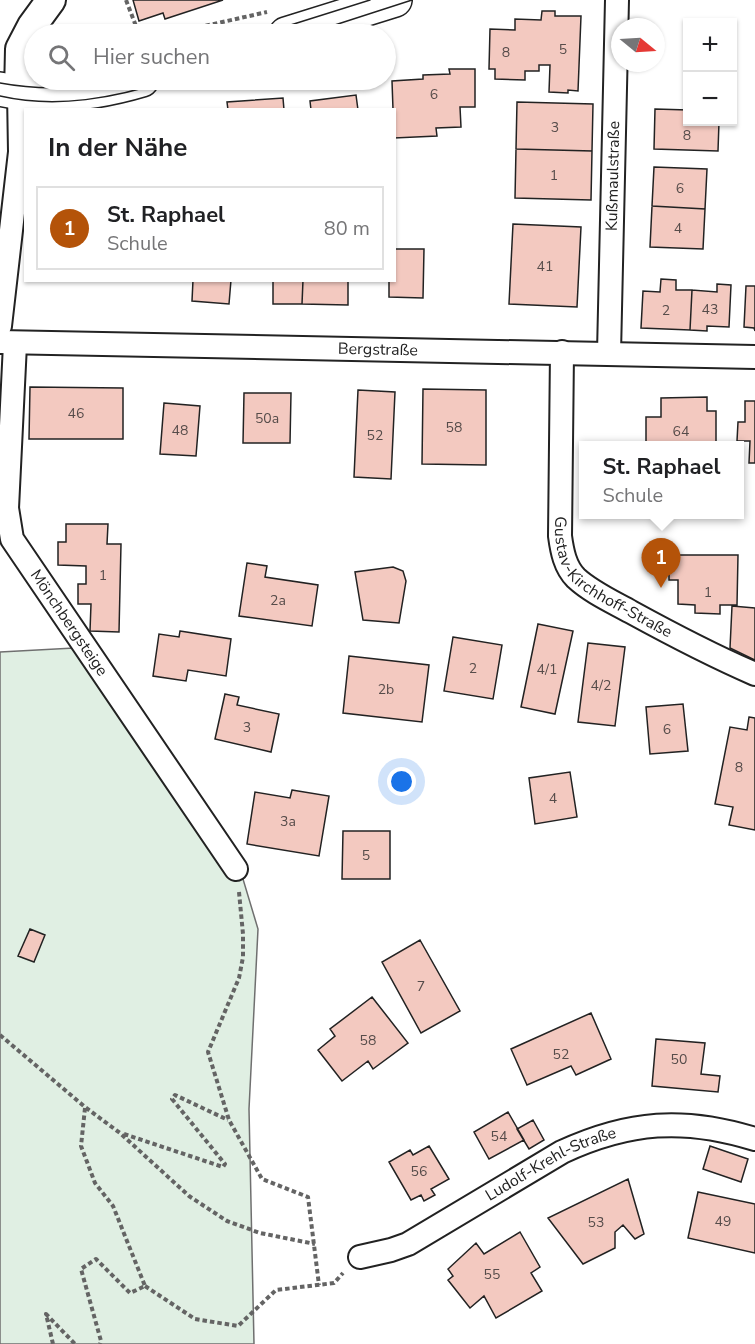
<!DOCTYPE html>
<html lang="de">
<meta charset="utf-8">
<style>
:root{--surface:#fff;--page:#f2f2f2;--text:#202124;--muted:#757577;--line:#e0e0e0;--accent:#b45309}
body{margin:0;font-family:"Nunito Sans",sans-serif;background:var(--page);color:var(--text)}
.controls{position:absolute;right:18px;top:18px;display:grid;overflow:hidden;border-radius:0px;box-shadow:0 2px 4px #0004}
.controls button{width:54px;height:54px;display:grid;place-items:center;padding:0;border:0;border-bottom:2px solid var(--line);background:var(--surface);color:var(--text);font:30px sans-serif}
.compass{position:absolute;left:611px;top:18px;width:54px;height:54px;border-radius:50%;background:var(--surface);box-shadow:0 2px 4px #0004;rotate:108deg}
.you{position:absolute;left:402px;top:782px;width:21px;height:21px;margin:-15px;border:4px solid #fff;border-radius:50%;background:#1a73e8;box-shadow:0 0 0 9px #1a73e833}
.badge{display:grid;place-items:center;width:39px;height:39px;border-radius:50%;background:var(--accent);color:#fff;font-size:20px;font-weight:700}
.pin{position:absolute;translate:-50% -50px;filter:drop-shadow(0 2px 3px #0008)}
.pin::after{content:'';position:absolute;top:32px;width:21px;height:18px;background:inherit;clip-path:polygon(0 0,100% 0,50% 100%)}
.popup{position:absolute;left:579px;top:441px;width:165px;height:78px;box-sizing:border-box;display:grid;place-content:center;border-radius:0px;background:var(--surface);filter:drop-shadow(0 2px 4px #0005);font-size:20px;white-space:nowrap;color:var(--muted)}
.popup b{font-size:22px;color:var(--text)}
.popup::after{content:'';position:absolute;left:50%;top:100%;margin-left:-12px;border:12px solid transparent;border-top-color:var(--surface)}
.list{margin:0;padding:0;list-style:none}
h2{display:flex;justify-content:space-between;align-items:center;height:78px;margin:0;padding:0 24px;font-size:26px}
h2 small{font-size:20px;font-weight:400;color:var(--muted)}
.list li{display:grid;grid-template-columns:39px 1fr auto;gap:18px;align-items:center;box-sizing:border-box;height:84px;margin:0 12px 12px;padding:0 12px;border:2px solid var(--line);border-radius:0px}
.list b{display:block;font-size:22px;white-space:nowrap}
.list p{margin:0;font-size:20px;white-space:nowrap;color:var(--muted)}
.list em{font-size:20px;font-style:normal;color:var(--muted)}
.icon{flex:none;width:33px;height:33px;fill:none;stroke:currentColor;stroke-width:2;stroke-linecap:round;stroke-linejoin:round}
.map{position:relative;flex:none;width:755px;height:1344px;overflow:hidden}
.search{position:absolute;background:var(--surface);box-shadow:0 2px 4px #0004;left:24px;top:24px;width:372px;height:66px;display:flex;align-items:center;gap:15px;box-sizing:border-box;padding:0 21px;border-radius:33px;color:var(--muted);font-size:22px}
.panel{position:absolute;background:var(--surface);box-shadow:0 2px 4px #0004;left:24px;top:108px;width:372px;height:174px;border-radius:0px}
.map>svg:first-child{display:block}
.green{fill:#e0efe3;stroke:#6f6f6f;stroke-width:1.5}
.building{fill:#f3c9c0;stroke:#222;stroke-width:1.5}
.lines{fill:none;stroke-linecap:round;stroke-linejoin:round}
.minor-casing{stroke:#222;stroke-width:26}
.tertiary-casing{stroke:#222;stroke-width:32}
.secondary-casing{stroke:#222;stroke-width:36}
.path{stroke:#646464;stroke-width:4;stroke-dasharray:4.5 3;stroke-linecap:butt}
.minor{stroke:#fff;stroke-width:22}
.tertiary{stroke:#fff;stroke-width:28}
.secondary{stroke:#fff;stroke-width:33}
.tram{stroke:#222;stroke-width:1.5}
.labels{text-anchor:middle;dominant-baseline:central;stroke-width:4.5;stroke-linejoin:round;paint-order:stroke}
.number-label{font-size:14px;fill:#564c4a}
.street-label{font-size:16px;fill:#222;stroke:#fff}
</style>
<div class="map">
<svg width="755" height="1344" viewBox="0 0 755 1344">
<rect width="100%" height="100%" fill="#fff"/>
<path class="green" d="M74 648 237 859 258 929 249 1109 254 1344H0V652Z"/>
<path class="building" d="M133 0H223L165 19 163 13 139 21Z
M542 11H555V16H581L578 91 568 90V93L549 92 550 65H539V71H525V80L495 79V69H489L490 29 515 30V19L541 20Z
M732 35H734L735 93H732Z
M449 69H475V107H460L461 127 436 128 437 136 394 138 392 81 423 79V75L450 74Z
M356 95 358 110H311L310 101Z
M283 98 284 110H228L227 102Z
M517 102 593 104 592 151 516 149Z
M655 109 688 110V122H719L718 151 654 149Z
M516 149 592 151 591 200 515 198Z
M654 167 707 169 705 209 652 206Z
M652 206 705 209 703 249 650 247Z
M513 224 581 227 577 307 509 304Z
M394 249H424L423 298 389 297V280H394Z
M661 279 676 280V290H692L690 330 641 328 643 291 660 292Z
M193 280H231L229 304 192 301Z
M273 280H303L302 304H273Z
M303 280H348V305L302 304Z
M717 284 731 285 729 327 707 326V331L690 330 692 290 717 292Z
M746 286H755V331L754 328 744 327Z
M30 387 123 388V439H29Z
M423 389 486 390V465L422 464Z
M358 390 395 392 391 479 354 477Z
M244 393H291L290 443H243Z
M707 397V411H716V445L646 446V417H661V398Z
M745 401H755V463H749L750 441H737L738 422H745Z
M164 403 200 406 196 456 160 454Z
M66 524H108L107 544H121L119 632 90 631 91 604H78V584H86V566L58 565V542H66Z
M679 555H738L737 605H720V614L695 613V605L678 604V580H669V557L679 558Z
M247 563 267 566 265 577 318 585 312 626 239 616Z
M393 567 403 571 406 581 399 623 363 620 355 572Z
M732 606 755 608V660L730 648Z
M538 624 573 631 555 714 521 707Z
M180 631 231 639 226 676 188 670 186 681 153 676 159 634 179 637Z
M453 637 502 645 493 699 444 691Z
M588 643 625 647 615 726 578 722Z
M349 656 429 665 422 722 343 713Z
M225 694 239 697 237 705 279 714 271 752 215 739Z
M683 704 688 751 650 754 646 707Z
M749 717 755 718V830L729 825 733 807 715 804 730 727 747 730Z
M570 772 577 817 535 824 529 778Z
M292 790 329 796 319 856 247 844 255 792 290 798Z
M343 831H390V879H342Z
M30 929 45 935 34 962 18 956Z
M420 940 460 1011 421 1033 382 962Z
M372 997 408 1043 373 1069 368 1061 342 1081 318 1050 335 1036 330 1029Z
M591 1013 611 1059 576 1075 571 1066 527 1085 511 1049Z
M656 1039 705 1043 701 1074 720 1076 718 1092 652 1086Z
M508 1112 524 1140 489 1159 474 1132Z
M533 1120 544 1140 529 1149 517 1129Z
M429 1146 449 1179 431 1189 435 1195 424 1201 421 1195 411 1200 389 1162 410 1150 413 1155Z
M710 1146 748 1159 741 1182 703 1169Z
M628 1179 644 1234 635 1239 623 1225 615 1232V1248L583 1264 548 1218Z
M698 1192 755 1204V1253L688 1238Z
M520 1232 540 1267 531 1273 542 1291 496 1318 484 1296 470 1308 448 1280 453 1276 448 1269 476 1243 484 1254Z"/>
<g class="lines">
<defs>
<g id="minor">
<path d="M0 326 20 152 19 93"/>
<path id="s1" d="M0 342 755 357"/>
<path id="s2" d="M15 344 7 508 12 539 236 869"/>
<path id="s3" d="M562 352 560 536C562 551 565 567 576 578 591 592 613 602 631 612 673 635 711 655 755 674"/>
<path id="s4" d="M609 353 617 0"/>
<path id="s5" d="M360 1257 391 1250 408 1244 562 1152C629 1121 684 1117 755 1139"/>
</g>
<path id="tertiary" d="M19 93 20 49 32 26 51 0"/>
<path id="secondary" d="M286 34 395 0
M0 89C48 100 95 94 142 80"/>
</defs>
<use href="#minor" class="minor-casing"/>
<use href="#tertiary" class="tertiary-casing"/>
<use href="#secondary" class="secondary-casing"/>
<path class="path" d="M126 0 139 34
M169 34 267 12
M239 892 243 934V957L239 978 208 1052 229 1120 262 1179 308 1197 319 1285
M0 1035 85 1107 120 1133 189 1196 227 1221 260 1233 315 1244
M85 1108 81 1146 95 1183 113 1206 145 1286 130 1293 96 1259 81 1269 101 1341 100 1344
M124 1134 223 1167 225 1164 172 1099 175 1095 228 1120
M145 1286 195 1319 238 1326 276 1290 334 1283 343 1273
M53 1344 46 1314 75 1344"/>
<use href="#minor" class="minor"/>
<use href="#tertiary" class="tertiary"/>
<use href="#secondary" class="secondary"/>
<path class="tram" d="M262 34 370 0
M307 34 412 0
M0 83C38 90 79 89 117 80
M0 96C57 109 115 98 170 80"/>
</g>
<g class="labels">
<g class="number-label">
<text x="563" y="49">5</text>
<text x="506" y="52">8</text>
<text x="434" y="94">6</text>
<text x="555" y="127">3</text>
<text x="687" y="135">8</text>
<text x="554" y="175">1</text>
<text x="680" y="188">6</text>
<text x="678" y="228">4</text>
<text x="545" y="266">41</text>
<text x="710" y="309">43</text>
<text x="666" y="310">2</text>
<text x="76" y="413">46</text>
<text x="267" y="418">50a</text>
<text x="454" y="427">58</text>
<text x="180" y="430">48</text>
<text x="681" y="431">64</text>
<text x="375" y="435">52</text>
<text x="103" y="575">1</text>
<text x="708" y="592">1</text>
<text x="278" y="600">2a</text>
<text x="473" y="668">2</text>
<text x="547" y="669">4/1</text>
<text x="601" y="685">4/2</text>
<text x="386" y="689">2b</text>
<text x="247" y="727">3</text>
<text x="667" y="729">6</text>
<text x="739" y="767">8</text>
<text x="553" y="798">4</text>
<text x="288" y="821">3a</text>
<text x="366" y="855">5</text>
<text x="421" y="986">7</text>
<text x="368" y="1040">58</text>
<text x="561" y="1054">52</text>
<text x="679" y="1059">50</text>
<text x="499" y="1136">54</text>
<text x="419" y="1171">56</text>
<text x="723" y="1221">49</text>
<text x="596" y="1222">53</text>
<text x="492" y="1274">55</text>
</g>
<g class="street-label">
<text stroke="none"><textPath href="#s4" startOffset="177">Kußmaulstraße</textPath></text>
<text stroke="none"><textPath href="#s1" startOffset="378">Bergstraße</textPath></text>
<text stroke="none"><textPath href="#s3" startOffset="252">Gustav-Kirchhoff-Straße</textPath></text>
<text stroke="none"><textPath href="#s2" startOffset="297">Mönchbergsteige</textPath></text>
<text stroke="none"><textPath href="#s5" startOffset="214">Ludolf-Krehl-Straße</textPath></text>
</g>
</g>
</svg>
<div class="controls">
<button>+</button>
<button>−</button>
</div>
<svg class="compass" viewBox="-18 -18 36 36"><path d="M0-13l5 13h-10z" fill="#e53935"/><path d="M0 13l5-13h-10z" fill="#757577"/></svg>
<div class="you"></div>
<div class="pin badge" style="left:661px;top:588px">1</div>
<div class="popup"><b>St. Raphael</b>Schule</div>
<div class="search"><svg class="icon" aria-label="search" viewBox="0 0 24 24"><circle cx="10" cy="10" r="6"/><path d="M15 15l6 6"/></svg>Hier suchen</div>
<section class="panel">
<h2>In der Nähe<small></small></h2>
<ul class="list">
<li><span class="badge">1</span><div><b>St. Raphael</b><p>Schule</p></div><em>80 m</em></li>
</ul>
</section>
</div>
